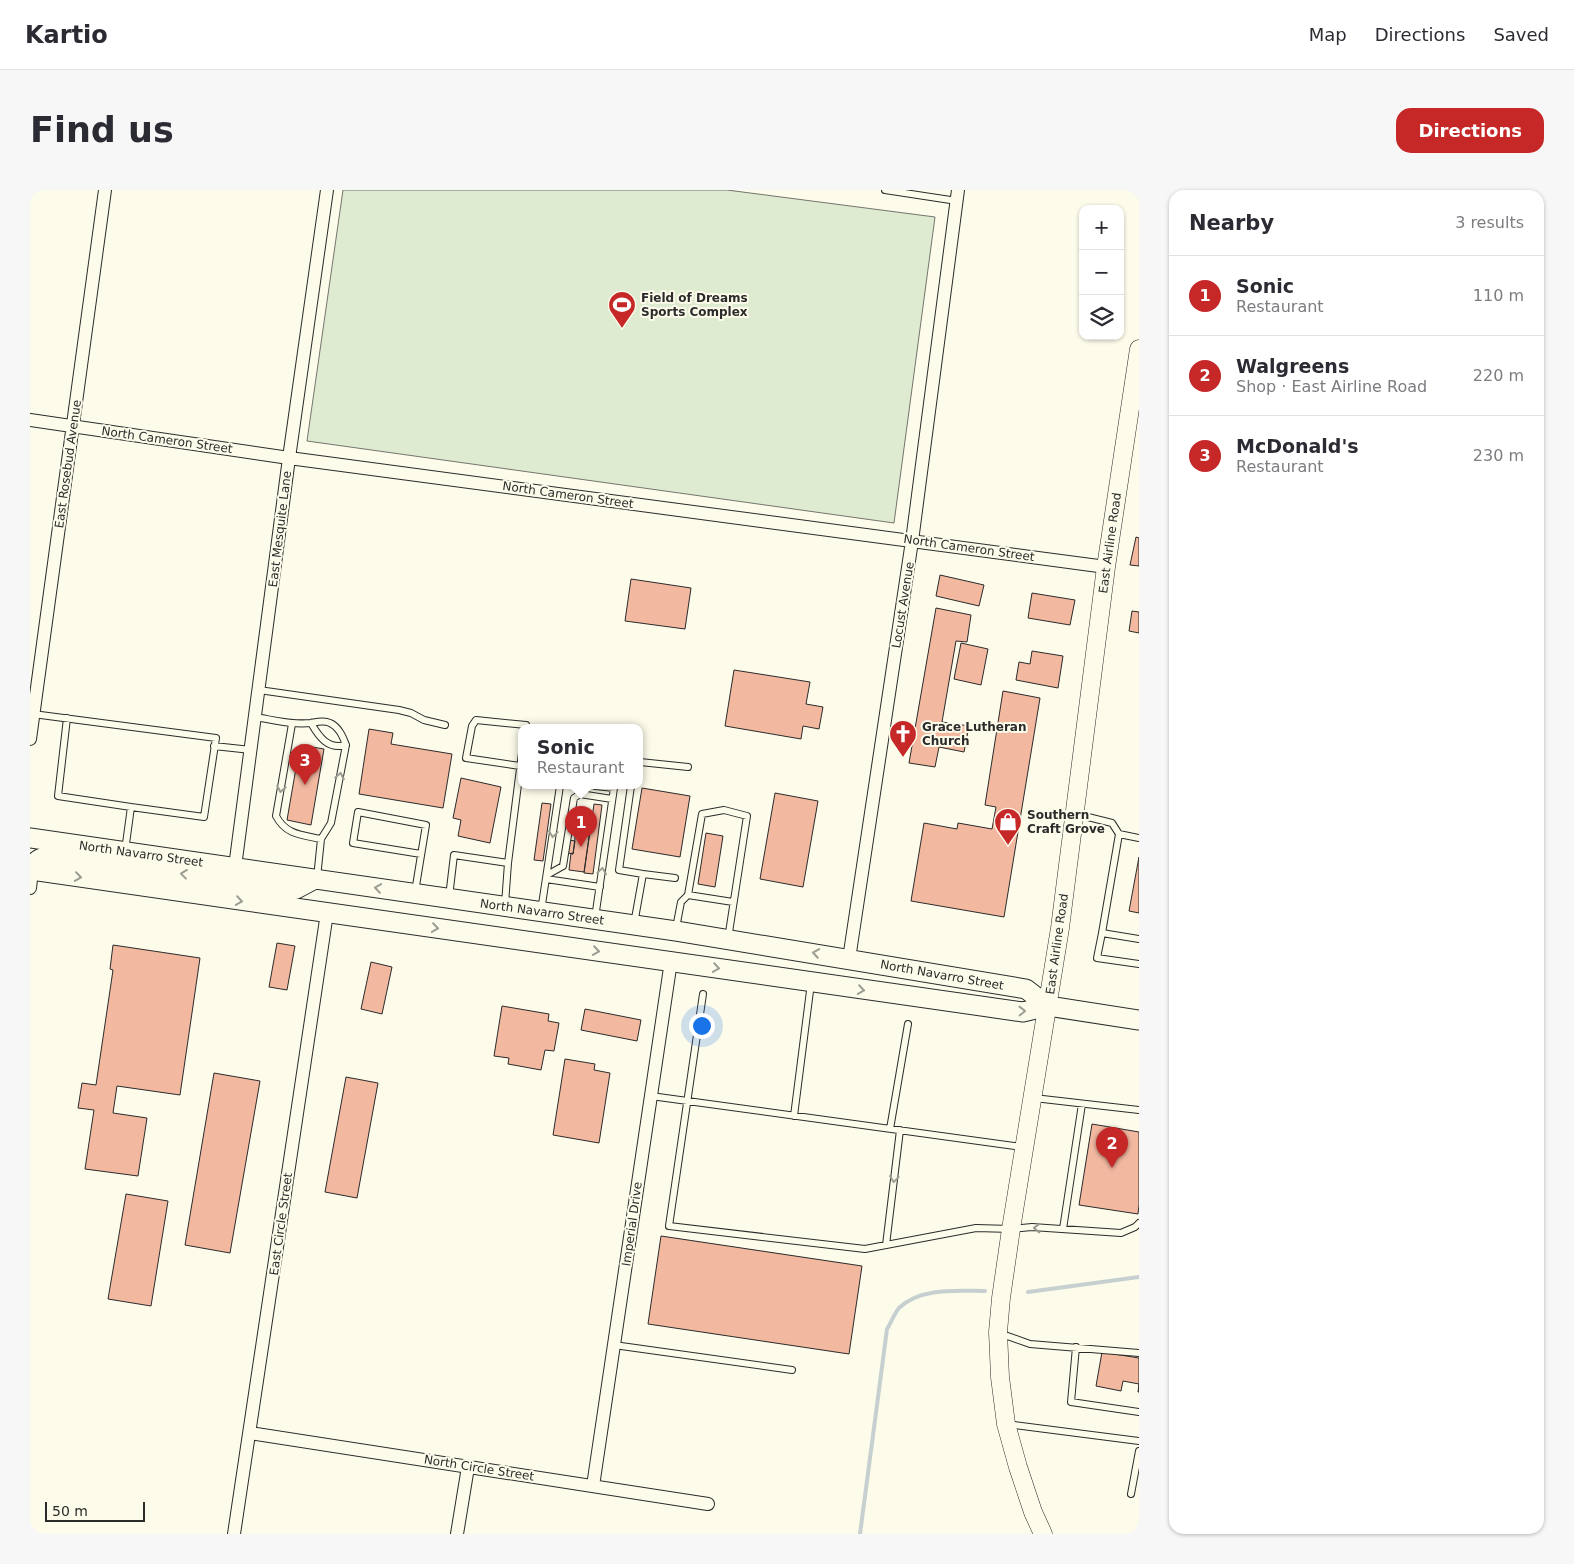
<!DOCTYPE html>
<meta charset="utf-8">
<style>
:root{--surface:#fff;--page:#f7f7f7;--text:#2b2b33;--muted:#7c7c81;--line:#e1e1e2;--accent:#c62828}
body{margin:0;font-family:"DejaVu Sans",sans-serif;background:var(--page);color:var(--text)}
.controls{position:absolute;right:15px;top:15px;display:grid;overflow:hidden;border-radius:10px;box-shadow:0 1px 4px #0004}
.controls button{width:45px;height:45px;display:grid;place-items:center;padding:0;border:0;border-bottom:1px solid var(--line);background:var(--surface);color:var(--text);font:25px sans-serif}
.scale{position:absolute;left:15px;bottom:12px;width:100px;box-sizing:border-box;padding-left:5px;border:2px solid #2b2b2b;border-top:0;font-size:14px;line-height:18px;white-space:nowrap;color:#2b2b2b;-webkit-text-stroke:4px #fdfbea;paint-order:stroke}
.you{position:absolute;left:671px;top:835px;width:18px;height:18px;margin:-12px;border:4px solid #fff;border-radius:50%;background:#1a73e8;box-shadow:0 0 0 8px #1a73e833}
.badge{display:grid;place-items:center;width:32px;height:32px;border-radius:50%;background:var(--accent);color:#fff;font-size:16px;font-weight:700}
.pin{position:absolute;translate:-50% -41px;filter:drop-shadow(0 1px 2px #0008)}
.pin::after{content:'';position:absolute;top:26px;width:18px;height:15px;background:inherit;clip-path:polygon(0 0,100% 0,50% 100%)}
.popup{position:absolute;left:488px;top:534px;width:125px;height:65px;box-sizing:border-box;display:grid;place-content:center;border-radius:10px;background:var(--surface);filter:drop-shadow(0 1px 4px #0005);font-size:16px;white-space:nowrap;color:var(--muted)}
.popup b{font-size:19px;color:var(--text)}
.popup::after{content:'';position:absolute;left:50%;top:100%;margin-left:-10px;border:10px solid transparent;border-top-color:var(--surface)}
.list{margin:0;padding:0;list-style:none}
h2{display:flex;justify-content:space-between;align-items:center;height:65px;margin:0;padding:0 20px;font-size:21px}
h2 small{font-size:16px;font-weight:400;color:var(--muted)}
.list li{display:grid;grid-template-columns:32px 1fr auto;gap:15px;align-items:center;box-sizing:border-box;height:80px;padding:0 20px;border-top:1px solid var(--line)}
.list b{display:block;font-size:19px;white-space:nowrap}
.list p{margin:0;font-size:16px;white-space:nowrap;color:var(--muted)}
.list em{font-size:16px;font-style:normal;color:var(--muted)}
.icon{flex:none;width:28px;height:28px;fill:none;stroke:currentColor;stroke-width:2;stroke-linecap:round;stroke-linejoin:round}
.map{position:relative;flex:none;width:1109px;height:1344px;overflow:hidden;border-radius:15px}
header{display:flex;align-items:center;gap:30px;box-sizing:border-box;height:70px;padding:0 25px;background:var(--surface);border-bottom:1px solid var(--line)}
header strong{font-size:24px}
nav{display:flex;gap:28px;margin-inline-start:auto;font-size:18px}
.intro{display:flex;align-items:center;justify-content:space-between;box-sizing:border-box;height:120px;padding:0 30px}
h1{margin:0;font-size:35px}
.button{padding:12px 22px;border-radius:15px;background:var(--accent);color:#fff;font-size:18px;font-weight:700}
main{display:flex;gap:30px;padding:0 30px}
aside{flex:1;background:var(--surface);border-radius:15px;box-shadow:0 1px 4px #0004}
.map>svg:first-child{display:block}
.green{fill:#deebd1;stroke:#74746e}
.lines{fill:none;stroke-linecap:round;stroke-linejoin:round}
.stream{stroke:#c7d0d0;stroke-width:4}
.building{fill:#f2b8a0;stroke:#2b2b2b}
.lane-casing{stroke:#2b2b2b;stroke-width:8}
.street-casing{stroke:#2b2b2b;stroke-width:14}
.secondary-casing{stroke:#2b2b2b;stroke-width:19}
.primary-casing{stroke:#2b2b2b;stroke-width:21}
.lane{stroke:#fdfbea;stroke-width:6}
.street{stroke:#fdfbea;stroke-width:12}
.secondary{stroke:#fdfbea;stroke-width:18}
.primary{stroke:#fdfbea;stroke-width:19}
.oneway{stroke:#9e9d94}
.labels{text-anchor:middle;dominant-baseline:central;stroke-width:4;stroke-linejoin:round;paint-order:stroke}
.poi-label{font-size:12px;font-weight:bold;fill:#2b2b2b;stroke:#fdfbea;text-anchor:start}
.street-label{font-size:12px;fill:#2b2b2b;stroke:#fdfbea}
</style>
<header>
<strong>Kartio</strong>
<nav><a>Map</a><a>Directions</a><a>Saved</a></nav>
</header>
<div class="intro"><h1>Find us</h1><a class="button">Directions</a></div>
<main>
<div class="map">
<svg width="1109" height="1344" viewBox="0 0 1109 1344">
<rect width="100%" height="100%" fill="#fdfbea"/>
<path class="green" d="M313 0H697L905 27 864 333 277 251Z"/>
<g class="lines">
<path class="stream" d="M998 1102 1109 1087
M830 1344 857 1139C861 1133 864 1124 869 1118 890 1097 928 1101 955 1101"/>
</g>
<path class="building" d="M1106 347 1109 348V376L1100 375Z
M910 385 954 395 949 416 906 406Z
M601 389 661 398 655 439 595 431Z
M1002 403 1045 410 1040 435 998 428Z
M906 418 941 425 937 452 926 451 912 532 939 536 934 562 909 557 905 577 879 573Z
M1102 421 1109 422V443L1099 441Z
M931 453 958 459 951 495 924 489Z
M1002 461 1033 466 1028 498 986 490 989 472 1000 474Z
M704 480 780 492 776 514 793 517 789 539 773 536 771 549 695 536Z
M973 501 1010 508 974 727 881 711 894 633 927 639 928 633 962 639 966 617 955 615Z
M339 539 363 543 361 554 422 564 413 618 329 604Z
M270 555 294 559 281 635 257 630Z
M431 588 471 597 460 653 428 646 431 630 423 628Z
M612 598 660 606 650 667 602 659Z
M745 603 788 611 773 697 730 689Z
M512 613 521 614 513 671 504 670Z
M564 614 572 615 563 684 554 683Z
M548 624 562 626 554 682 539 680 541 663 543 664Z
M676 643 693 646 685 697 668 694Z
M539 650 545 651 543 664 538 663Z
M1109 667V723L1099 721Z
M247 753 265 756 257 800 239 797Z
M83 755 170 768 150 905 87 896 83 923 117 928 108 986 55 979 64 920 48 918 52 893 66 895 83 780 80 779Z
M341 772 362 777 352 824 331 819Z
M472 816 519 824 518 831 529 833 524 861 515 860 511 880 478 874 479 868 464 866Z
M555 819 611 830 607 851 551 840Z
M535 869 565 874 564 880 580 883 569 953 523 945Z
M184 883 230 891 200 1063 155 1055Z
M316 887 348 893 327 1008 295 1002Z
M1062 934 1109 942V1015L1108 1024 1049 1015Z
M96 1004 138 1011 121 1116 78 1109Z
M631 1046 832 1076 819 1164 618 1134Z
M1072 1162 1109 1168V1202H1108L1109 1194 1093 1191 1091 1201 1066 1196Z"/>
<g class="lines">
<defs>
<path id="lane" d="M855 0 927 11
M229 500 369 520 381 523 394 530 415 535
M3 524 186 548 174 627 101 617 95 661
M225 527C244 530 262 535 281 533 287 532 294 530 300 533 309 537 313 547 316 555L301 633 291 649 287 688
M37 528 28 606 101 617
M281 533C289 547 298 560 316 555
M262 534 246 626C256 645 272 645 291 649
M184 556 221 560
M610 572 658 577
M490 576 436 568 442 536 446 530 496 535 495 538
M601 596 589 680 613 684
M1046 624 1082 633 1089 644 1072 743 1109 749
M1089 644 1109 648
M478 673 492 563
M517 685 533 676 544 608 550 604 582 609
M516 689 570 697
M385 702 396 635 328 622 323 653 391 664
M419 707 424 665 478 673 475 714
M511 721 530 596
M565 728 584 598 565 596
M604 734 613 684 645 688
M646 738 651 712 658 705
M1072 743 1067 768 1109 774
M698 749 717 626 694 620 672 624 658 705 703 712
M673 804 639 1036 835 1059 946 1038 981 1039 1002 1037 1091 1043 1105 1037 1109 1033
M621 906 992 957
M1004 908 1109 920
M764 926 781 793
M860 939 878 834
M1033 1039 1052 914
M856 1055 870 940
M969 1143 1000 1154 1109 1163
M584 1155 762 1180
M1046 1157 1041 1212 1109 1222
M977 1234 1109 1251
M1101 1304 1109 1261"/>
<path id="street" d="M0 230 259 268 1076 377
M0 549 75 0
M205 677 259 268 297 0
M0 698 2 680
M819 769 882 351 928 0
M220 1243 678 1314
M563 1296 641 771
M204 1344 297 723
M427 1344 438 1277"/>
<path id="secondary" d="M1013 1344 1003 1322 988 1277 976 1234 970 1187 968 1142 971 1108 981 1039 1030 738 1076 377 1109 159"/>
<path id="primary" d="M0 648 646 741 996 799 1018 816
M0 680 993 822 1018 816 1109 830
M2 680C5 670 9 668 19 666L266 699 283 690"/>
</defs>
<use href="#lane" class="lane-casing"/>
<use href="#street" class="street-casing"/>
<use href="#secondary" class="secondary-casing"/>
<use href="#primary" class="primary-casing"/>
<use href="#lane" class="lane"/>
<use href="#street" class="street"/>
<use href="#secondary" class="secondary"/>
<use href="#primary" class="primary"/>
</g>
<defs><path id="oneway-chevron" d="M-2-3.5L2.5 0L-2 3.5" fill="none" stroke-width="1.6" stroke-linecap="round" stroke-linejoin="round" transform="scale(1.25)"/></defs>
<g class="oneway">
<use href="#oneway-chevron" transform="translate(310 586) rotate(-79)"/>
<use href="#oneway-chevron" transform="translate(251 599) rotate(100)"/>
<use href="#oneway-chevron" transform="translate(523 644) rotate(98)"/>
<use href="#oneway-chevron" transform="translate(572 681) rotate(-82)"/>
<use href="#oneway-chevron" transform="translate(154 684) rotate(-173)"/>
<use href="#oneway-chevron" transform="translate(48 687) rotate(8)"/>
<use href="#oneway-chevron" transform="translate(348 698) rotate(-172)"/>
<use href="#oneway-chevron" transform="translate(209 711) rotate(8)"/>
<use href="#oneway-chevron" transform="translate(405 738) rotate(8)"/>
<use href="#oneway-chevron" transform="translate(566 761) rotate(8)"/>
<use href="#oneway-chevron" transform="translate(786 763) rotate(-171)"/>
<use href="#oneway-chevron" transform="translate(686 778) rotate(9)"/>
<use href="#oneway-chevron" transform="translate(831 800) rotate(8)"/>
<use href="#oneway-chevron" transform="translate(992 821) rotate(-1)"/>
<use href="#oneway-chevron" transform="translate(864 989) rotate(97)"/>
<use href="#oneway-chevron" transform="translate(1007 1038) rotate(-178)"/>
</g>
<defs>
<symbol id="stadium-pin" viewBox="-11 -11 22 30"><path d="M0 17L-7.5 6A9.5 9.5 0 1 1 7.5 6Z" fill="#c62828" stroke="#fdfbea"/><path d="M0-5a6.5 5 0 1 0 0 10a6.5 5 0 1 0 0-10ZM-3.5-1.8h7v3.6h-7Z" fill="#fff"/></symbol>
<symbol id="church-pin" viewBox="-11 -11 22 30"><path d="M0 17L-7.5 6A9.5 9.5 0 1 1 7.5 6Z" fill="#c62828" stroke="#fdfbea"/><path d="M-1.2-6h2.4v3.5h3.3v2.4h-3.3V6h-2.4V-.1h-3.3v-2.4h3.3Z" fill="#fff"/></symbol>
<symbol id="shop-pin" viewBox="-11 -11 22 30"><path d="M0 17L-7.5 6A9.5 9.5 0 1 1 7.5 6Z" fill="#c62828" stroke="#fdfbea"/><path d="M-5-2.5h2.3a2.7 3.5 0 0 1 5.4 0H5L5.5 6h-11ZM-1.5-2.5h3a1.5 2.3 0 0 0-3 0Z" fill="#fff"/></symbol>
</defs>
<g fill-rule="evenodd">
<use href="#stadium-pin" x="576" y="99" width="32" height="43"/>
<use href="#church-pin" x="857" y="528" width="32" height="43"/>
<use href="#shop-pin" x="962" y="616" width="32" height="43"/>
</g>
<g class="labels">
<g class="poi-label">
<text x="611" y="108">Field of Dreams<tspan x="611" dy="14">Sports Complex</tspan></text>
<text x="892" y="537">Grace Lutheran<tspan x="892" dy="14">Church</tspan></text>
<text x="997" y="625">Southern<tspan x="997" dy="14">Craft Grove</tspan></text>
</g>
<g class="street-label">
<text transform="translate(137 250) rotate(8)">North Cameron Street</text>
<text transform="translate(38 274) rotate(-82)">East Rosebud Avenue</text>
<text transform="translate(538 305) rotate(8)">North Cameron Street</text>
<text transform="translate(250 339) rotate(-83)">East Mesquite Lane</text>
<text transform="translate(1080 353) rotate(-82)">East Airline Road</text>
<text transform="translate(939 358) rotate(8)">North Cameron Street</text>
<text transform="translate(873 415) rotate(-81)">Locust Avenue</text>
<text transform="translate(111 664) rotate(8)">North Navarro Street</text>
<text transform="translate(512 722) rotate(8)">North Navarro Street</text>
<text transform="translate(1027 754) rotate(-82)">East Airline Road</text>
<text transform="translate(912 785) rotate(10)">North Navarro Street</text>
<text transform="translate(251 1034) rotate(-82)">East Circle Street</text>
<text transform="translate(602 1034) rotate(-82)">Imperial Drive</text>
<text transform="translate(449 1278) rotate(9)">North Circle Street</text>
</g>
</g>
</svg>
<div class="controls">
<button>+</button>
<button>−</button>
<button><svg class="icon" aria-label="layers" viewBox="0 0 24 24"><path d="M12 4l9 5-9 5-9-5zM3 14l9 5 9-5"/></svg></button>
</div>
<div class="scale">50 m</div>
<div class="you"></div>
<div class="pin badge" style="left:551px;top:657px">1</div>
<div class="popup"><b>Sonic</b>Restaurant</div>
<div class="pin badge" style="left:1082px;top:978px">2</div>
<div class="pin badge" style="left:275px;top:595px">3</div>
</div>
<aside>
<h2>Nearby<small>3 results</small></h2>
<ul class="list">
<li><span class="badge">1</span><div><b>Sonic</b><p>Restaurant</p></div><em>110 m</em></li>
<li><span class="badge">2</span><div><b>Walgreens</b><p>Shop · East Airline Road</p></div><em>220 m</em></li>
<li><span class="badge">3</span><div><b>McDonald's</b><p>Restaurant</p></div><em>230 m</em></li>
</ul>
</aside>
</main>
